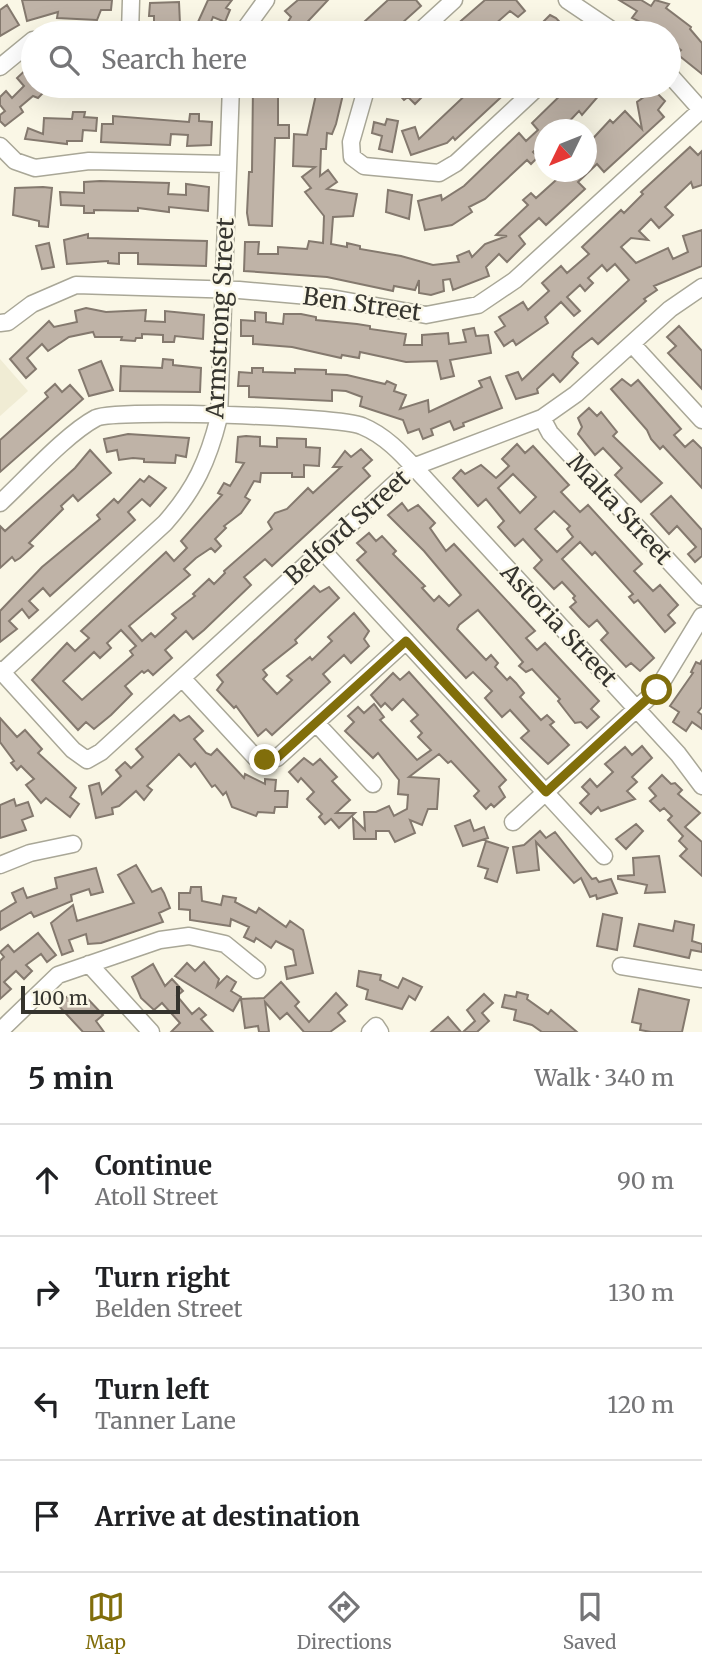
<!DOCTYPE html>
<meta charset="utf-8">
<style>
:root{--surface:#fff;--page:#f6f6f6;--text:#202124;--muted:#757577;--line:#e0e0e0;--accent:#816e0b}
body{margin:0;font-family:Merriweather,serif;background:var(--page);color:var(--text)}
.compass{position:absolute;left:534px;top:119px;width:63px;height:63px;border-radius:50%;background:var(--surface);box-shadow:0 7px 28px #0002;rotate:227deg}
.scale{position:absolute;left:21px;bottom:18px;width:159px;box-sizing:border-box;padding-left:7px;border:4px solid #35342e;border-top:0;font-size:19px;line-height:24px;white-space:nowrap;color:#35342e;-webkit-text-stroke:5px #faf7e6;paint-order:stroke}
.stop{position:absolute;width:21px;height:21px;margin:-16px;border:5px solid #816e0b;border-radius:50%;background:#fff}
.stop.end{background:#816e0b;border-color:#fff;box-shadow:0 2px 7px #0008}
.list{margin:0;padding:0;list-style:none}
h2{display:flex;justify-content:space-between;align-items:center;height:91px;margin:0;padding:0 28px;font-size:30px}
h2 small{font-size:23px;font-weight:400;color:var(--muted)}
.list li{display:grid;grid-template-columns:46px 1fr auto;gap:21px;align-items:center;box-sizing:border-box;height:112px;padding:0 28px;border-top:2px solid var(--line)}
.list b{display:block;font-size:26px;white-space:nowrap}
.list p{margin:0;font-size:23px;white-space:nowrap;color:var(--muted)}
.list em{font-size:23px;font-style:normal;color:var(--muted)}
.icon{flex:none;width:38px;height:38px;fill:none;stroke:currentColor;stroke-width:2;stroke-linecap:round;stroke-linejoin:round}
.map{position:relative;flex:none;width:702px;height:1032px;overflow:hidden}
.search{position:absolute;background:var(--surface);box-shadow:0 7px 28px #0002;left:21px;right:21px;top:21px;height:77px;display:flex;align-items:center;gap:18px;box-sizing:border-box;padding:0 24px;border-radius:38px;color:var(--muted);font-size:26px}
.sheet{height:539px;background:var(--surface)}
nav{display:flex;justify-content:space-around;align-items:center;box-sizing:border-box;height:98px;border-top:2px solid var(--line);background:var(--surface);font-size:19px;color:var(--muted)}
nav a{display:grid;justify-items:center;gap:4px}
nav .on{color:var(--accent)}
.map>svg:first-child{display:block}
.built{fill:#f0ecd4}
.building{fill:#bfb3a7;stroke:#84796e;stroke-width:2;fill-rule:evenodd}
.lines{fill:none;stroke-linecap:round;stroke-linejoin:round}
.minor-casing{stroke:#a9a797;stroke-width:19}
.minor{stroke:#fff;stroke-width:16}
.route{stroke:#816e0b;stroke-width:9}
.labels{text-anchor:middle;dominant-baseline:central;stroke-width:5;stroke-linejoin:round;paint-order:stroke}
.street-label{font-size:24px;fill:#35342e;stroke:#faf7e6}
</style>
<div class="map">
<svg width="702" height="1032" viewBox="0 0 702 1032">
<rect width="100%" height="100%" fill="#faf7e6"/>
<path class="built" d="M0 359 28 391 0 416Z"/>
<path class="building" d="M22 0H112L111 10H101L97 20 57 18 58 12 27 21Z
M208 0H232L226 8 230 10 225 22 213 17 209 27 198 22Z
M298 0H328L297 33H281L291 17 285 11Z
M388 0H416L421 6 391 33H352Z
M485 0H516L525 11 518 17 510 11 485 33H447Z
M619 0H641L651 6 655 0 669 4 666 8 691 27 690 29 702 43V74L677 54 681 50 669 41V33H662L632 18 637 11Z
M179 2 180 24 154 23V16H149L150 3Z
M7 5 19 25 0 36V10Z
M550 15 556 18 570 33H532Z
M33 63V86L43 93 38 98 33 96 20 107 23 112 5 126 0 121V115L5 111 0 105V97L6 91 12 98 24 86 17 78Z
M253 86H278V125H289V138H275L272 226 249 225 247 213 249 172H252Z
M325 86H345L336 124 332 134 327 133 326 149H321L320 176 328 170 337 182 327 189 357 194 353 216 333 217 331 244 347 247V243L360 246V249L401 256 433 265 459 262 457 256 469 251 472 257 485 244 507 236 496 235 528 205 523 200 531 193 536 198 565 172H586V146L610 120 613 123 625 111 642 129 637 102 654 90 665 101 658 110 664 117 604 172 597 164 578 182 585 189 546 225 539 218 519 236 525 244 507 262 499 254 486 267 489 276 453 290 450 279 443 280 444 291 431 295 419 293V280L415 290 394 286 393 291 327 277 244 271 245 242H259L258 254H278V247L307 249 309 241 323 243 324 216 305 192 311 188 302 177 315 167 293 166 294 134 307 135 317 90 323 91Z
M391 86H415L424 95 415 104 408 97 404 100Z
M475 86H513L455 140 453 137 447 143 411 155 402 131 415 127 419 139Z
M570 86H594L601 93 582 115 579 111 561 130H544V142L533 152 538 157 531 164 527 160 485 199 469 207 472 212 452 225 425 230 418 201 441 195 442 200 464 186 519 133 526 141 538 130 532 123Z
M73 112H85L84 117 97 118 96 131 83 130 82 141H67V144L25 139 28 128 43 134 44 118 72 119Z
M190 114H199V121L212 122 211 145 187 146 188 135 171 134 170 145 101 142 102 124H113V116L189 122Z
M387 119 398 121 392 152 379 149 382 136 372 133 374 122 385 125Z
M690 147 698 155 702 151V185L693 188 691 182 665 207 673 215 659 228 651 219 639 231 648 240 631 238 621 247 636 263 668 248 673 259 688 252 683 236 702 230V266L654 286 657 290 644 299 646 301 598 344 592 338 574 352 572 357 578 363 560 382 553 374 537 389 538 393 516 399 506 376 518 372 522 380 629 280 615 264 607 271 602 265 588 278 593 283 585 291 580 285 567 297 580 311 574 316 561 302 545 317 548 323 516 345 513 340 504 346 495 332 505 326 499 317 523 302 528 310 549 291 542 283 561 266 567 273 589 254 582 247 621 210 624 213 643 194 641 192Z
M100 181 169 183 168 194 186 195V184L209 187 208 211 169 207V212L138 208V211L94 210V213H84V206L61 205 60 192 84 193V182Z
M43 187 52 188 48 227 39 226V221L13 215 15 188Z
M388 190 412 195 409 219 386 212Z
M88 234V238L207 241 206 266 138 264V253H119V264L108 263V261L67 264 64 240Z
M49 243 54 267 42 269 36 246Z
M86 308 106 312 146 310 145 321 165 322V311L204 315 203 339 175 336 174 342H163V335L142 334V338H136L135 341 121 340 122 337H95L93 332 69 337 48 351 42 344 27 358 36 369 26 378 10 359 49 321 54 327 77 322 75 311Z
M255 312 266 313V322L283 324 284 314H301L316 317V320L357 324 370 326V329L406 334 404 345H422V335L448 333 449 344 466 342 463 330 474 328 476 336 488 335 491 353 450 360 454 376 441 379 437 361 406 362 360 352 359 358 342 355 341 358 292 347 253 344V336H241V320L255 321Z
M679 326 702 351V389L668 353 676 346 667 337Z
M163 359 173 360V365L201 368 200 392 120 391 121 366 162 368Z
M101 361 113 390 89 396 79 370Z
M252 368H263V372L295 373V369L326 370V374L347 375 385 384 387 381 396 385 394 391 406 395 400 409 428 400 429 412 482 387 479 381 490 377 502 408 463 423 464 426 454 430 450 421 431 429 433 435 423 439 419 429 408 433 403 420 360 406 362 397 346 391 332 390V401L249 397V386H238L239 372 252 373Z
M622 379 631 386 638 380 681 429 674 435 685 447 693 440 702 449V488L663 446 660 449 651 439 647 430 611 389Z
M55 384 62 392 70 385 83 399 0 472V440L48 397 45 393Z
M589 408 597 416 601 412 617 432 613 436 662 483 641 502 615 475 622 468 603 448 595 455 578 434 582 427 578 418Z
M128 434 189 438 186 457 176 455 175 463 144 462V459L133 458 119 460 117 450 107 452 104 439Z
M246 436 260 437V446L277 447V438L306 439V447L320 448 319 466 304 465V477H292V473H261L260 482 254 481 245 497 250 500 241 513 224 526 226 528 215 539 221 546 215 552 211 548 196 558 184 569 190 575 129 626 142 641 151 633 155 637 176 618 172 614 195 596 193 594 209 579 214 584 225 573 224 571 272 529 268 522 275 513 287 509 308 488 313 493 341 467H333L345 451 351 457 361 449 372 460 363 468 370 476 272 566 265 559 244 577 251 585 204 630 193 639 186 631 165 650 172 658 153 675 148 670 144 673 142 671 125 686 132 694 111 715 94 729 86 722 78 730 32 680 67 643 75 651 89 638 81 631 166 552 174 561 187 548 181 541 222 495 218 493 224 483 230 486 244 463 236 462 238 437ZM121 630 136 646 130 651 133 655 82 700 63 681 94 652 100 658 111 648 107 643Z
M517 444 525 453 533 446 569 485 561 492 580 512 588 505 642 564 634 571 653 591 660 585 678 605 668 615 675 623 665 632 638 600 634 603 629 597 633 594 595 552 592 555 580 542 562 559 654 658 640 671 631 663 626 667 601 640 608 633 597 620 589 627 581 619 570 607 576 602 573 598 575 596 562 582 554 589 534 568 542 560 523 539 515 546 498 527 504 521 486 499 478 506 453 478 461 470 465 474 481 465 496 478 509 466 502 459ZM513 474 536 497 520 513 498 488ZM554 511 570 526 567 529 573 537 557 552 535 529Z
M90 450 111 473 78 501 73 495 61 506 63 509 29 543 33 546 20 558 15 561 12 557 0 568V526L5 531 75 468Z
M149 476 166 488 150 506 142 499 128 512 135 520 50 596 43 588 29 601 38 610 29 618 22 609 9 621 17 629 0 642V611L42 567 100 519 97 515 114 499 118 503 140 479 144 482Z
M671 496 702 530V556L695 562 688 554 696 547 677 526 669 534 651 514Z
M402 503 408 511 418 505 435 523 430 528 446 551 454 544 535 631 526 638 537 650 545 643 599 701 591 709 599 717 587 728 581 722 575 723 558 701 560 699 532 669 526 672 519 666 523 662 478 610 459 625 457 629 486 660 491 655 498 663 495 667 507 680 510 677 516 683 524 693 520 697 541 720 547 715 554 722 550 725 569 745 548 764 521 738 529 731 521 722 510 710 502 717 485 698 492 691 473 672 466 678 357 560 366 552 357 543 369 533 376 541 382 536 396 551 393 554 425 586 422 588 434 601 439 596 449 606 461 595 424 551 388 515Z
M314 586 320 592 329 587 339 598 295 640 297 643 263 670 267 675 263 679 277 694 292 680 287 676 310 657 312 660 332 641 328 637 354 613 369 631 364 639 369 646 351 663 344 655 323 674 330 682 272 735 266 729 258 736 236 706 234 708 217 690 223 682 217 675Z
M702 660V707L698 712 702 715V729L692 722 686 731 673 722 679 712 670 706 693 673 691 672 696 662 700 664Z
M409 672 506 780 499 787 505 797 494 807 491 804 486 809 474 796 479 791 451 761 448 763 439 754 409 777 439 779 437 809H428L422 825 410 820 415 833 395 842 389 831H376V839H354L353 818 365 830 364 812H376L389 806 394 816 407 809 408 795 398 794 399 780 378 753 373 758 345 731 354 722 348 716 358 707 364 713 374 704 384 717 380 720 417 760 431 750 418 737 422 733 411 721 418 715 403 699 392 710 385 703 381 707 371 695 393 673 400 680Z
M174 715 180 721 189 716 203 731 194 739 206 753 211 755 217 749 244 778 245 774 265 784V779L276 780 275 791H288L287 807H275L274 813 258 812 256 816 232 807 226 792 223 795 215 785 212 787 195 763 191 767 179 754 147 786 152 790 144 800 136 791 119 806 112 808 113 814 96 818 89 786 99 783 102 794 121 776 116 770 125 762 131 768 143 757 136 749Z
M0 718 17 737 25 730 42 749 38 753 76 788 70 797 79 804 70 817 46 798 41 803 26 785 34 779 21 766 17 770 11 763 14 761 0 742Z
M642 746 652 758 632 777 637 782 627 791 635 799 601 811 598 807 591 814 580 803 589 794 582 787 590 779 597 787 613 772 605 764 625 747 632 755Z
M304 758 313 765 320 759 337 777 332 781 350 800 336 813H355L339 828 331 819 325 824 319 817 322 814 307 799 314 792 301 778 298 782 289 772Z
M662 775 671 784 675 783 682 790 678 794 700 813 685 827 702 842V876L680 856 687 849 679 841 683 836 668 820 672 816 664 808 660 811 650 801 656 796 649 788Z
M14 799 16 806 28 802 33 816 22 820 26 830 0 838V805Z
M470 820 474 831 484 827 488 838 463 846 455 826Z
M636 824 643 831 626 849 616 839Z
M540 831 546 838 555 832 592 879 596 878 599 882 611 879 617 893 597 899 596 895 590 897 581 878 574 883 536 842 539 870 517 873 513 847 524 845Z
M486 841 508 848 497 882 485 878 488 869 478 866Z
M659 856 665 892 645 893 647 885 618 879V876L634 875 633 858Z
M136 865 152 892 161 888 164 893 170 908 159 913 163 922 101 943 88 944 86 934 69 940 73 951 62 955 51 923 73 905 77 921 134 903 118 875Z
M96 868 103 892 91 895 89 889 71 895 72 901 34 917 31 912 0 930V912L16 902 12 893 23 888 27 898 57 888 55 878Z
M191 887H201L202 901 221 905 223 896 236 898 235 902 256 913 259 908 286 927 290 921 303 930 313 973 287 979 285 967 296 965 293 950 276 941 271 948 256 938 254 942 244 937 249 927 231 919 230 926 190 920V910L179 909V893H190Z
M603 914 622 918 617 950 597 946Z
M675 921 694 925 692 941 702 944V952L691 950 689 958 634 946 639 924 673 931Z
M38 933 56 955 47 962 41 954 26 965 32 971 24 979 16 971 4 982 11 989 0 999V961L4 957 0 952 8 945 14 952Z
M204 962 219 979 217 986 227 976 236 982 231 991 241 997 233 1011 175 976 187 963 195 971Z
M153 964 165 986 172 979 183 991 177 996 192 1014 199 1008 206 1015 201 1019 213 1032H171L180 1023 162 1003 154 1010 141 998 132 977Z
M359 971 381 975 380 980 398 988 403 978 422 987 415 1000 409 996 402 1009 366 999 368 990 357 986Z
M281 982 299 1002 295 1006 309 1022 336 993 347 1005 338 1013 345 1021 330 1032H304L287 1013 280 1019 265 1002 269 1032H259L258 1026 245 1028 241 999 264 998Z
M639 989 689 1000 682 1032H651L640 1030 641 1024 632 1022Z
M517 992 528 995 527 999 548 1014 551 1010 577 1032H542L532 1025 514 1020 516 1010 502 1007 505 995 516 997Z
M484 994 493 1003 482 1013 489 1021 477 1032H463L475 1021 467 1010Z
M69 995 78 1002 85 996 103 1015 96 1021 104 1032H83L58 1005Z
M448 1017 461 1032H431Z"/>
<g class="lines">
<defs>
<path id="minor" d="M567 0 616 33
M130 33 131 0
M242 33 266 0
M418 33 454 0
M0 67 33 40
M669 74 702 111
M367 86 351 142 352 157 364 166 439 173 456 163 539 86
M0 146 15 161 35 168 89 161 227 164
M0 323 8 322 32 304 76 285 239 290 331 298 426 315 478 305 515 280 701 110
M632 344 702 420
M542 418 550 433 702 597
M0 503C26 479 66 434 96 418 115 409 340 416 362 426 389 437 407 460 427 481L678 754 702 786
M322 550 604 856
M0 670 73 750 87 760 101 752 413 467 542 418 576 394 670 309 702 287
M0 674 165 523C195 489 208 461 219 417L231 86
M182 678 255 757 265 760 277 758 406 641
M316 723 373 784
M513 822 657 690 702 616
M0 865 30 853 73 844
M89 964 151 1032
M621 966 702 979
M0 1031 58 975 160 940 189 936 225 944 257 970
M370 1032 376 1026 380 1032"/>
</defs>
<use href="#minor" class="minor-casing"/>
<use href="#minor" class="minor"/>
</g>
<g class="lines">
<path class="route" d="M265 760 277 758 406 641 546 792 657 690"/>
</g>
<g class="labels">
<g class="street-label">
<text transform="translate(362 304) rotate(8)">Ben Street</text>
<text transform="translate(220 318) rotate(-87)">Armstrong Street</text>
<text transform="translate(620 509) rotate(47)">Malta Street</text>
<text transform="translate(347 527) rotate(-42)">Belford Street</text>
<text transform="translate(559 625) rotate(47)">Astoria Street</text>
</g>
</g>
</svg>
<svg class="compass" viewBox="-18 -18 36 36"><path d="M0-13l5 13h-10z" fill="#e53935"/><path d="M0 13l5-13h-10z" fill="#757577"/></svg>
<div class="scale">100 m</div>
<div class="stop" style="left:657px;top:690px"></div>
<div class="stop end" style="left:265px;top:760px"></div>
<div class="search"><svg class="icon" aria-label="search" viewBox="0 0 24 24"><circle cx="10" cy="10" r="6"/><path d="M15 15l6 6"/></svg>Search here</div>
</div>
<section class="sheet">
<h2>5 min<small>Walk · 340 m</small></h2>
<ul class="list">
<li><svg class="icon" aria-label="ahead" viewBox="0 0 24 24"><path d="M12 20V5M6 11l6-6 6 6"/></svg><div><b>Continue</b><p>Atoll Street</p></div><em>90 m</em></li>
<li><svg class="icon" aria-label="right" viewBox="0 0 24 24"><path d="M7 20v-9h11M14 6l5 5-5 5"/></svg><div><b>Turn right</b><p>Belden Street</p></div><em>130 m</em></li>
<li><svg class="icon" aria-label="left" viewBox="0 0 24 24"><path d="M17 20v-9H6M10 6l-5 5 5 5"/></svg><div><b>Turn left</b><p>Tanner Lane</p></div><em>120 m</em></li>
<li><svg class="icon" aria-label="arrive" viewBox="0 0 24 24"><path d="M6 21V4h12l-3 4 3 4H6"/></svg><div><b>Arrive at destination</b></div></li>
</ul>
</section>
<nav>
<a class="on"><svg class="icon" aria-label="map" viewBox="0 0 24 24"><path d="M3 6l6-2 6 2 6-2v14l-6 2-6-2-6 2zM9 4v14M15 6v14"/></svg>Map</a>
<a><svg class="icon" aria-label="directions" viewBox="0 0 24 24"><path d="M12 3l9 9-9 9-9-9zM9 14v-3h6M13 9l2 2-2 2"/></svg>Directions</a>
<a><svg class="icon" aria-label="saved" viewBox="0 0 24 24"><path d="M7 4h10v16l-5-4-5 4z"/></svg>Saved</a>
</nav>
